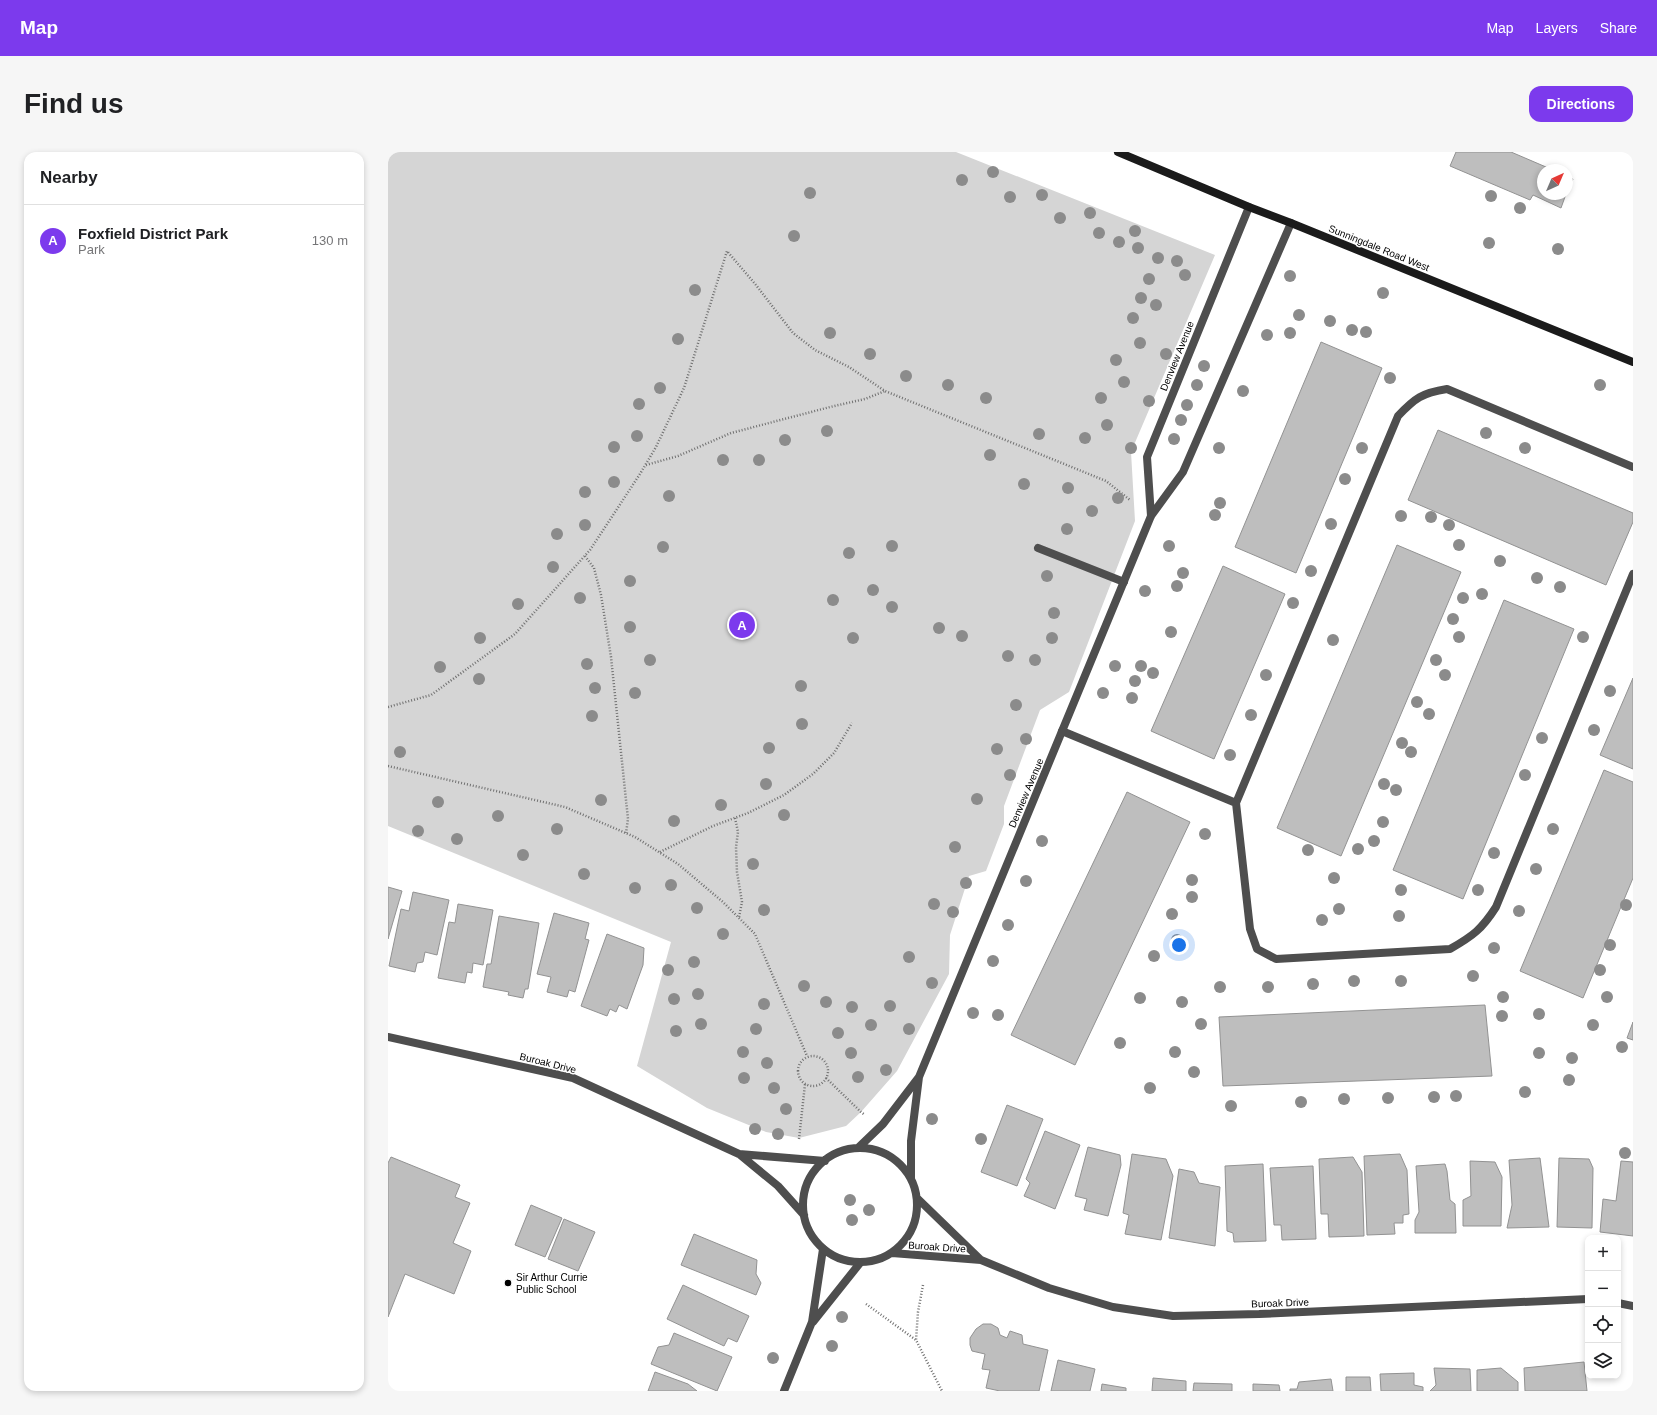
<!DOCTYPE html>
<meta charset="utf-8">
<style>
:root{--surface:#fff;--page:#f6f6f6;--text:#202124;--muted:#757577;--line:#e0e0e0;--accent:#7c3aed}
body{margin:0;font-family:Helvetica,sans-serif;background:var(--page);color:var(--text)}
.controls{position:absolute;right:12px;bottom:12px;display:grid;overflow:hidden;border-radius:8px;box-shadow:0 2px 6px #0003}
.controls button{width:36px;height:36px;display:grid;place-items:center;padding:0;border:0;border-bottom:1px solid var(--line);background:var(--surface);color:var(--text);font:20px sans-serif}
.compass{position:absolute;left:1149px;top:12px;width:36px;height:36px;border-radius:50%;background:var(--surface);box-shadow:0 2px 6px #0003;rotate:44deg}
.you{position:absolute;left:791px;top:793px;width:14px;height:14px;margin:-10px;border:3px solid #fff;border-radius:50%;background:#1a73e8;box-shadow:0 0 0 6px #1a73e833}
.badge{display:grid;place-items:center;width:26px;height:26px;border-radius:50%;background:var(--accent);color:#fff;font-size:13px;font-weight:700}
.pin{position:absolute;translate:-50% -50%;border:2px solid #fff;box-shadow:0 1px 4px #0006}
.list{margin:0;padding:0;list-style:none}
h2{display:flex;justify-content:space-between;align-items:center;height:52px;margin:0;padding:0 16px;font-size:17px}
h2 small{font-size:13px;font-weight:400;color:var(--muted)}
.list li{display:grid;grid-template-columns:26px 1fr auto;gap:12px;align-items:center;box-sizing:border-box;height:72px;padding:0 16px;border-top:1px solid var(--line)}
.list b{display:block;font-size:15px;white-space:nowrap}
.list p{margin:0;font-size:13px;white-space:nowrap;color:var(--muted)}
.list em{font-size:13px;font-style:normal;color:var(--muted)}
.icon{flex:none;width:22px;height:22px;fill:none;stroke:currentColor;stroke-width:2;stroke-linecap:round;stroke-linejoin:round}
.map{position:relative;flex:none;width:1245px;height:1239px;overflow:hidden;border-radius:12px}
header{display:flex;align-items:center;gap:24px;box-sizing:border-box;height:56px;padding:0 20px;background:var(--accent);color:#fff}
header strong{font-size:19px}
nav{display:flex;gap:22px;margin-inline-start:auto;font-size:14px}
.intro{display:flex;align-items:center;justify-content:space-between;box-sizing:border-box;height:96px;padding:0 24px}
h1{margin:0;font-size:28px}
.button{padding:10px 18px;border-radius:12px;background:var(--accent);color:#fff;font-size:14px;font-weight:700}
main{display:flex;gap:24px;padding:0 24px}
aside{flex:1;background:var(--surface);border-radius:12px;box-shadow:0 2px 6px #0003}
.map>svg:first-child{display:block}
.green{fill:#d5d5d5}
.building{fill:#bebebe;stroke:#929292}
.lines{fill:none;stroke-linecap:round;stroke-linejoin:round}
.path{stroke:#707070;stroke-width:2.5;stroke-dasharray:1 2;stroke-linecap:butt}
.service{stroke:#4e4e4e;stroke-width:8}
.minor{stroke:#4e4e4e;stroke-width:8}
.tertiary{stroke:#4e4e4e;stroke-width:8}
.secondary{stroke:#1b1b1b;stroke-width:8}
.tree{fill:#8b8b8b}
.poi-dot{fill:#000;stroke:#fff;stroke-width:1.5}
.labels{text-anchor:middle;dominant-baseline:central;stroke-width:3;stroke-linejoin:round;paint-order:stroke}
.street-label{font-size:10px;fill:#000;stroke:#fff}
.poi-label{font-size:10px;fill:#000;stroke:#fff;text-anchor:start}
</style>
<header>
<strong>Map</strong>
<nav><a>Map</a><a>Layers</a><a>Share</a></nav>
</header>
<div class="intro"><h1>Find us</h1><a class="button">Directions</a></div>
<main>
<aside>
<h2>Nearby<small></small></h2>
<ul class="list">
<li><span class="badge">A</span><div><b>Foxfield District Park</b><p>Park</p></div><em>130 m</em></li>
</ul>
</aside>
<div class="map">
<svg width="1245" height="1239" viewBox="0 0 1245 1239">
<rect width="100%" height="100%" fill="#fff"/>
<path class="green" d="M0 0H568L827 103 743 300 747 369 681 540 652 558 616 654V672L598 719 581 724 562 783 561 822 509 919 473 960 458 974 411 986 378 980 319 956 249 914 283 790 0 674Z"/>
<path class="building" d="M1068 0H1123L1165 18H1155V42H1178L1173 56 1145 43 1142 48 1062 14Z
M1179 24 1185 27 1179 41Z
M933 190 994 216 908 421 847 395Z
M1050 278 1245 361V370L1218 433 1020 348Z
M1009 393 1073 420 953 704 889 676Z
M835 414 897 442 826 607 763 579Z
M1116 448 1186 477 1075 747 1005 718Z
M1245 526V617L1212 603Z
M1216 618 1245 630V726L1195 846 1132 819Z
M739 640 802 670 687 913 623 883Z
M0 735 14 739 0 787Z
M25 740 61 748 49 803 37 800 35 810 29 811 27 820 1 814 13 757 21 759Z
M70 752 105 758 95 813 85 811 84 821 79 820 77 831 50 826 61 770 67 771Z
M166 761 201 771 197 787 201 788 187 840 181 838 179 845 159 840 163 825 149 822Z
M111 764 151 771 140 837H137L135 846 120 843 121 840 95 835 99 812H103Z
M219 782 256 796 255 813 239 857 231 853 228 860 222 857 219 864 193 854Z
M1097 853 1104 924 835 934 831 865Z
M1245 870V888L1239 886Z
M619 953 655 967 629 1034 593 1020Z
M657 979 692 993 667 1057 636 1044 642 1031 638 1027Z
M700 995 732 1003 733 1013 720 1064 696 1058 699 1047 687 1044Z
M744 1002 778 1007 785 1024 773 1088 737 1082 741 1063 735 1061Z
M1012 1002 1019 1018 1021 1062 1015 1063V1071H1006L1007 1082 979 1083 976 1004Z
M3 1005 72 1033 67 1045 82 1051 65 1091 83 1099 66 1142 17 1122 0 1165V1011Z
M965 1005 974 1020 976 1084 941 1085 940 1062H933L931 1007Z
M1152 1006 1161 1075 1119 1076 1124 1053 1121 1008Z
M1171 1006 1201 1007 1205 1016 1204 1076 1169 1075Z
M1082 1009 1107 1010 1114 1025 1113 1074H1075V1048L1083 1044Z
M1233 1009 1245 1010V1084L1212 1080 1215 1047 1228 1049Z
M875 1012 878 1089 846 1090 845 1081 839 1079 837 1014Z
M1057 1012 1059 1019 1062 1048 1067 1052 1068 1081H1027V1068L1031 1060 1028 1014Z
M925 1014 928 1087 894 1088 893 1073H886L882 1016Z
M791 1017 806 1020 811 1031 832 1035 827 1094 781 1086Z
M143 1053 174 1066 157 1105 127 1093Z
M176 1067 207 1080 190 1119 160 1107Z
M306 1082 369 1108 368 1122 373 1131 368 1143 293 1113Z
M295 1133 361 1164 349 1190 340 1186 336 1194 279 1167Z
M595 1172H603L610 1176 612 1183 619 1186 622 1179 634 1183 635 1192 660 1198 651 1239H612L598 1236 602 1218 594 1217 597 1202 584 1199 582 1193V1186L588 1177Z
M286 1181 344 1205 329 1239 263 1212 270 1195 281 1193Z
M670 1208 707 1217 702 1239H663Z
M1196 1210 1199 1239H1137L1136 1216Z
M1046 1216 1082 1217 1083 1239H1042L1048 1233Z
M1113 1216 1130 1230V1239H1089V1218Z
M267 1220 300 1232 309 1239H260Z
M1026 1221V1233L1035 1235V1239H993L992 1222Z
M958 1225H982L983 1239H958Z
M765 1226 798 1229V1239H764Z
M943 1227 945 1239H902V1237H909L911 1230Z
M806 1231 844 1232V1239H805Z
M714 1232 738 1236V1239H713Z
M865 1232 891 1233 892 1239H865Z"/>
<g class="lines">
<path class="path" d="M258 313 290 304 343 281 442 255 477 247 497 239
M197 404 206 416 213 443 223 505 240 667 238 681
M0 555 43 543 127 482 202 398 252 322 268 295 296 236 339 99 368 133 405 181 427 198 461 215 497 239 718 329 742 348
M0 614 177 655 247 685 290 712 335 750 367 782 419 904
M347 666 350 680 348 695 349 720 354 750 351 765
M272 700 325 674 360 661 396 643 425 622 446 601 464 571
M410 919a15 15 0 1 1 30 0a15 15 0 1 1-30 0Z
M438 926 473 960 477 963
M411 987 417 932
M535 1133 530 1160 528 1188 554 1239
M478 1152 528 1188"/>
<path class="service" d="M1245 315 1059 237C1034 241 1027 246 1010 264L848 651 862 777 869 797 888 807 1062 797C1085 784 1094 777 1108 755L1245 422
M650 396 736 430
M674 579 848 651"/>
<path class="minor" d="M425 1170 472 1111
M396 1239 424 1170 435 1097"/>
<path class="tertiary" d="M763 364 759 305 861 55
M0 885 185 926 351 1002 390 1034 416 1063
M470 996 495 972 531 925 763 364 795 320 903 71
M415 1053a57 57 0 1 1 114 0a57 57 0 1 1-114 0Z
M351 1002 437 1009
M523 1027V989L531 925
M529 1046 593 1108
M504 1101 593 1108 661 1136 725 1155 785 1164 871 1162 1200 1147
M1230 1151 1245 1154"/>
<path class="secondary" d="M730 0 861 55 903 71 1245 210"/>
</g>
<g class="tree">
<circle cx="605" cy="20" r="6"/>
<circle cx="574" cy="28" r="6"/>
<circle cx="422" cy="41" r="6"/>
<circle cx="654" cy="43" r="6"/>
<circle cx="1103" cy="44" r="6"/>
<circle cx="622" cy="45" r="6"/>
<circle cx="1132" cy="56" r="6"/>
<circle cx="702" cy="61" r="6"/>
<circle cx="672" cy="66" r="6"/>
<circle cx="747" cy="79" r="6"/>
<circle cx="711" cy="81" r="6"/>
<circle cx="406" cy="84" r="6"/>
<circle cx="731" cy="90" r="6"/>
<circle cx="1101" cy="91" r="6"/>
<circle cx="750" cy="96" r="6"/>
<circle cx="1170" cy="97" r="6"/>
<circle cx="770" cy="106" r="6"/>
<circle cx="789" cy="109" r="6"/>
<circle cx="797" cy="123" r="6"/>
<circle cx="902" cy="124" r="6"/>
<circle cx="761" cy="127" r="6"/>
<circle cx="307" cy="138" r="6"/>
<circle cx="995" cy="141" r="6"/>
<circle cx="753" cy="146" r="6"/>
<circle cx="768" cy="153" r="6"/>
<circle cx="911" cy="163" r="6"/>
<circle cx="745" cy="166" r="6"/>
<circle cx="942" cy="169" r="6"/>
<circle cx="964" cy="178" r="6"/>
<circle cx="978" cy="180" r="6"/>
<circle cx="442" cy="181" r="6"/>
<circle cx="902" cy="181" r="6"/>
<circle cx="879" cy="183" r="6"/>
<circle cx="290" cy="187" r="6"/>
<circle cx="752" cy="191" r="6"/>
<circle cx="482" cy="202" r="6"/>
<circle cx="778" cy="202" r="6"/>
<circle cx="728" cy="208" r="6"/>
<circle cx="816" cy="214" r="6"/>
<circle cx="518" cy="224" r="6"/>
<circle cx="1002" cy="226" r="6"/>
<circle cx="736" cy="230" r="6"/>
<circle cx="560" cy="233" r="6"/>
<circle cx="809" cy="233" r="6"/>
<circle cx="1212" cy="233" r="6"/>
<circle cx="272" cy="236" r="6"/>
<circle cx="855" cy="239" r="6"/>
<circle cx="598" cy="246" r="6"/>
<circle cx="713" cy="246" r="6"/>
<circle cx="761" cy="249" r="6"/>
<circle cx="251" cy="252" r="6"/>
<circle cx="799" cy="253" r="6"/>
<circle cx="793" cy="268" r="6"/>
<circle cx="719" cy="273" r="6"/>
<circle cx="439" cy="279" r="6"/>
<circle cx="1098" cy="281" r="6"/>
<circle cx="651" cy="282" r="6"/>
<circle cx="249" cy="284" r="6"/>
<circle cx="697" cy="286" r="6"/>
<circle cx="786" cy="287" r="6"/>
<circle cx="397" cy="288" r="6"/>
<circle cx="226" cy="295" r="6"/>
<circle cx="743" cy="296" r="6"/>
<circle cx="831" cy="296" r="6"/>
<circle cx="974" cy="296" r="6"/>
<circle cx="1137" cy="296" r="6"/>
<circle cx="602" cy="303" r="6"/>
<circle cx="335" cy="308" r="6"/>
<circle cx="371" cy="308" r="6"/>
<circle cx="957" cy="327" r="6"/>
<circle cx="226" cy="330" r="6"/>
<circle cx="636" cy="332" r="6"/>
<circle cx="680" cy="336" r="6"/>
<circle cx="197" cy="340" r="6"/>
<circle cx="281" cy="344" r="6"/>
<circle cx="730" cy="346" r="6"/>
<circle cx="832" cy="351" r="6"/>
<circle cx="704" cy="359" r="6"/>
<circle cx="827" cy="363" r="6"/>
<circle cx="1013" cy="364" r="6"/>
<circle cx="1043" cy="365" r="6"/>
<circle cx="943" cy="372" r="6"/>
<circle cx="197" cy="373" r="6"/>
<circle cx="1061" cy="373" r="6"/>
<circle cx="679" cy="377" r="6"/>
<circle cx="169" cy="382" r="6"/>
<circle cx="1071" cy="393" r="6"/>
<circle cx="504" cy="394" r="6"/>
<circle cx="781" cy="394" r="6"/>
<circle cx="275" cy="395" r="6"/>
<circle cx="461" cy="401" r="6"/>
<circle cx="1112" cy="409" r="6"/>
<circle cx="165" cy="415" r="6"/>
<circle cx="923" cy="419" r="6"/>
<circle cx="795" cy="421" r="6"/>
<circle cx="659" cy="424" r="6"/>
<circle cx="1149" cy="426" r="6"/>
<circle cx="242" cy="429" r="6"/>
<circle cx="789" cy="434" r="6"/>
<circle cx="1172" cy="435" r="6"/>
<circle cx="485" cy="438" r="6"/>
<circle cx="757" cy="439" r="6"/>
<circle cx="1094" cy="442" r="6"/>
<circle cx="192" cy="446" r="6"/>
<circle cx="1075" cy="446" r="6"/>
<circle cx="445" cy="448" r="6"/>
<circle cx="905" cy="451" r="6"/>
<circle cx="130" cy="452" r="6"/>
<circle cx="504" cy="455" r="6"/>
<circle cx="666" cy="461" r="6"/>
<circle cx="1065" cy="467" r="6"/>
<circle cx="242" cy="475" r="6"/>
<circle cx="551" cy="476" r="6"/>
<circle cx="783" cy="480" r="6"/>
<circle cx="574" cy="484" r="6"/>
<circle cx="1071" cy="485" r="6"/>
<circle cx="1195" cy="485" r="6"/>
<circle cx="92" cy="486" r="6"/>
<circle cx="465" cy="486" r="6"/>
<circle cx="664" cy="486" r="6"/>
<circle cx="945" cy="488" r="6"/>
<circle cx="620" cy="504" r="6"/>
<circle cx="262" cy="508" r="6"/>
<circle cx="647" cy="508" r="6"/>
<circle cx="1048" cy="508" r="6"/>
<circle cx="199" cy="512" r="6"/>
<circle cx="727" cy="514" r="6"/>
<circle cx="753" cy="514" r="6"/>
<circle cx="52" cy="515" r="6"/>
<circle cx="765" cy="521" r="6"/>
<circle cx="878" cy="523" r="6"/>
<circle cx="1057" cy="523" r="6"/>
<circle cx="91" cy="527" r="6"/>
<circle cx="747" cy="529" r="6"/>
<circle cx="413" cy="534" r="6"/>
<circle cx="207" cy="536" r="6"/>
<circle cx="1222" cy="539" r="6"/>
<circle cx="247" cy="541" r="6"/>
<circle cx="715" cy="541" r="6"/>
<circle cx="744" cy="546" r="6"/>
<circle cx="1029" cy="550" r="6"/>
<circle cx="628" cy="553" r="6"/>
<circle cx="1041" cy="562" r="6"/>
<circle cx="863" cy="563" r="6"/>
<circle cx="204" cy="564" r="6"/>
<circle cx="414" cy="572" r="6"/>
<circle cx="1206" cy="578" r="6"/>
<circle cx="1154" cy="586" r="6"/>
<circle cx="638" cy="587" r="6"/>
<circle cx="1014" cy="591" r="6"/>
<circle cx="381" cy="596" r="6"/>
<circle cx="609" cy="597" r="6"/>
<circle cx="12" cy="600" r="6"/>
<circle cx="1023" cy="600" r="6"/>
<circle cx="842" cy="603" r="6"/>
<circle cx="622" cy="623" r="6"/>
<circle cx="1137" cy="623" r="6"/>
<circle cx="378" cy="632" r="6"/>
<circle cx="996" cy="632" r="6"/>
<circle cx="1008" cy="638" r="6"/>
<circle cx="589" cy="647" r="6"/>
<circle cx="213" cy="648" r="6"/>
<circle cx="50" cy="650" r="6"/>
<circle cx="333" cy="653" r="6"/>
<circle cx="396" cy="663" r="6"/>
<circle cx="110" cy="664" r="6"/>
<circle cx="286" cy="669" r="6"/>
<circle cx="995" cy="670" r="6"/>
<circle cx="169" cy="677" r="6"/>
<circle cx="1165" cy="677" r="6"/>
<circle cx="30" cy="679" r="6"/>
<circle cx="817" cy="682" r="6"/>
<circle cx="69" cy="687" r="6"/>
<circle cx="654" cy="689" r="6"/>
<circle cx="986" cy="689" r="6"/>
<circle cx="567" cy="695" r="6"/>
<circle cx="970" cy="697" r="6"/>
<circle cx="920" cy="698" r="6"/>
<circle cx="1106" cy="701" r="6"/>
<circle cx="135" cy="703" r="6"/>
<circle cx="365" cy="712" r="6"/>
<circle cx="1148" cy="717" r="6"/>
<circle cx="196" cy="722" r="6"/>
<circle cx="946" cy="726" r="6"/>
<circle cx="804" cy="728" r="6"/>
<circle cx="638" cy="729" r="6"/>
<circle cx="578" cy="731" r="6"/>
<circle cx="283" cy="733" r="6"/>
<circle cx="247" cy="736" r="6"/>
<circle cx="1013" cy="738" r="6"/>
<circle cx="1090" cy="738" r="6"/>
<circle cx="804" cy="745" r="6"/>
<circle cx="546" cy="752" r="6"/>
<circle cx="1238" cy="753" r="6"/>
<circle cx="309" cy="756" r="6"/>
<circle cx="951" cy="757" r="6"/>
<circle cx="376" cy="758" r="6"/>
<circle cx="1131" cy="759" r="6"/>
<circle cx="565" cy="760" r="6"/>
<circle cx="784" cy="762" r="6"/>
<circle cx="1011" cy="764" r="6"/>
<circle cx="934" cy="768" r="6"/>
<circle cx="620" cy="773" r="6"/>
<circle cx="335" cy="782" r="6"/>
<circle cx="789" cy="788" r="6"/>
<circle cx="1222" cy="793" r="6"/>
<circle cx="1106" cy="796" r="6"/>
<circle cx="766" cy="804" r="6"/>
<circle cx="521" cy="805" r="6"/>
<circle cx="605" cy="809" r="6"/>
<circle cx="306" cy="810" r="6"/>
<circle cx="280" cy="818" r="6"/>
<circle cx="1212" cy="818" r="6"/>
<circle cx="1085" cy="824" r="6"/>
<circle cx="966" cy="829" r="6"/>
<circle cx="1013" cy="829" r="6"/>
<circle cx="544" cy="831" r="6"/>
<circle cx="925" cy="832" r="6"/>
<circle cx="416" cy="834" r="6"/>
<circle cx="832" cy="835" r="6"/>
<circle cx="880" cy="835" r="6"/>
<circle cx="310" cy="842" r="6"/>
<circle cx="1115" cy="845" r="6"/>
<circle cx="1219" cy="845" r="6"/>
<circle cx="752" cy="846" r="6"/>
<circle cx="286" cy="847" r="6"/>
<circle cx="438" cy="850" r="6"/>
<circle cx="794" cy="850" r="6"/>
<circle cx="376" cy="852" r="6"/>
<circle cx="502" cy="854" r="6"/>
<circle cx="464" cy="855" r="6"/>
<circle cx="585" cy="861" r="6"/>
<circle cx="1151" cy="862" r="6"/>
<circle cx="610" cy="863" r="6"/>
<circle cx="1114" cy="864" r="6"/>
<circle cx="313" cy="872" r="6"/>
<circle cx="813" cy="872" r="6"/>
<circle cx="483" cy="873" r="6"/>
<circle cx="1205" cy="873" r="6"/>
<circle cx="368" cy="877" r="6"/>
<circle cx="521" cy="877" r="6"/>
<circle cx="288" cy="879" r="6"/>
<circle cx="450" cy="881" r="6"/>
<circle cx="732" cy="891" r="6"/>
<circle cx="1234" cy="895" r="6"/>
<circle cx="355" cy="900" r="6"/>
<circle cx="787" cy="900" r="6"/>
<circle cx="463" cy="901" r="6"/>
<circle cx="1151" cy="901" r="6"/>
<circle cx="1184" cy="906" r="6"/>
<circle cx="379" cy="911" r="6"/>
<circle cx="498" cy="918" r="6"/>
<circle cx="806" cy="920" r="6"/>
<circle cx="470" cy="925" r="6"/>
<circle cx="356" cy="926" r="6"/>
<circle cx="1181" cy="928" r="6"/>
<circle cx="386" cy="936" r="6"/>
<circle cx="762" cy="936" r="6"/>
<circle cx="1137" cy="940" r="6"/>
<circle cx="1068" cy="944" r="6"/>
<circle cx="1046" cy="945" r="6"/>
<circle cx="1000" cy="946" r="6"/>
<circle cx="956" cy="947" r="6"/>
<circle cx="913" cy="950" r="6"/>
<circle cx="843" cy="954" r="6"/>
<circle cx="398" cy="957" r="6"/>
<circle cx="544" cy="967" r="6"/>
<circle cx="367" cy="977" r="6"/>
<circle cx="390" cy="982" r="6"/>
<circle cx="593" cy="987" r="6"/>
<circle cx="1237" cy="1001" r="6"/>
<circle cx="462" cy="1048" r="6"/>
<circle cx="481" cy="1058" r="6"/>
<circle cx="464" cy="1068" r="6"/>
<circle cx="454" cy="1165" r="6"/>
<circle cx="444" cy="1194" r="6"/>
<circle cx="385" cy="1206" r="6"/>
</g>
<circle class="poi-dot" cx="120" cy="1131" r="4"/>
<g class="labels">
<g class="street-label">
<text transform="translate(991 96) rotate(22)">Sunningdale Road West</text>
<text transform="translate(789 204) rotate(-68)">Denview Avenue</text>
<text transform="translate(638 641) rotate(-67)">Denview Avenue</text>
<text transform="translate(160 911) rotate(14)">Buroak Drive</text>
<text transform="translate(549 1095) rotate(4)">Buroak Drive</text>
<text transform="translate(892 1151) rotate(-2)">Buroak Drive</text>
</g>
<g class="poi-label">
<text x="128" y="1125">Sir Arthur Currie<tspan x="128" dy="12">Public School</tspan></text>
</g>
</g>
</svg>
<div class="controls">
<button>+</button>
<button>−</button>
<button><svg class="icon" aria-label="locate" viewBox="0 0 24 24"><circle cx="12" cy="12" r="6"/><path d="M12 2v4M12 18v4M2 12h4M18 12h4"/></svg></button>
<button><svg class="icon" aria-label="layers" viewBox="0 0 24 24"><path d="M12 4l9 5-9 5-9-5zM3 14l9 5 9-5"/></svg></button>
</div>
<svg class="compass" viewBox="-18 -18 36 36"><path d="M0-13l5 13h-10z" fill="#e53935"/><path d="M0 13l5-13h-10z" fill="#757577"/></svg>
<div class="you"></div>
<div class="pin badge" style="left:354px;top:473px">A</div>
</div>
</main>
